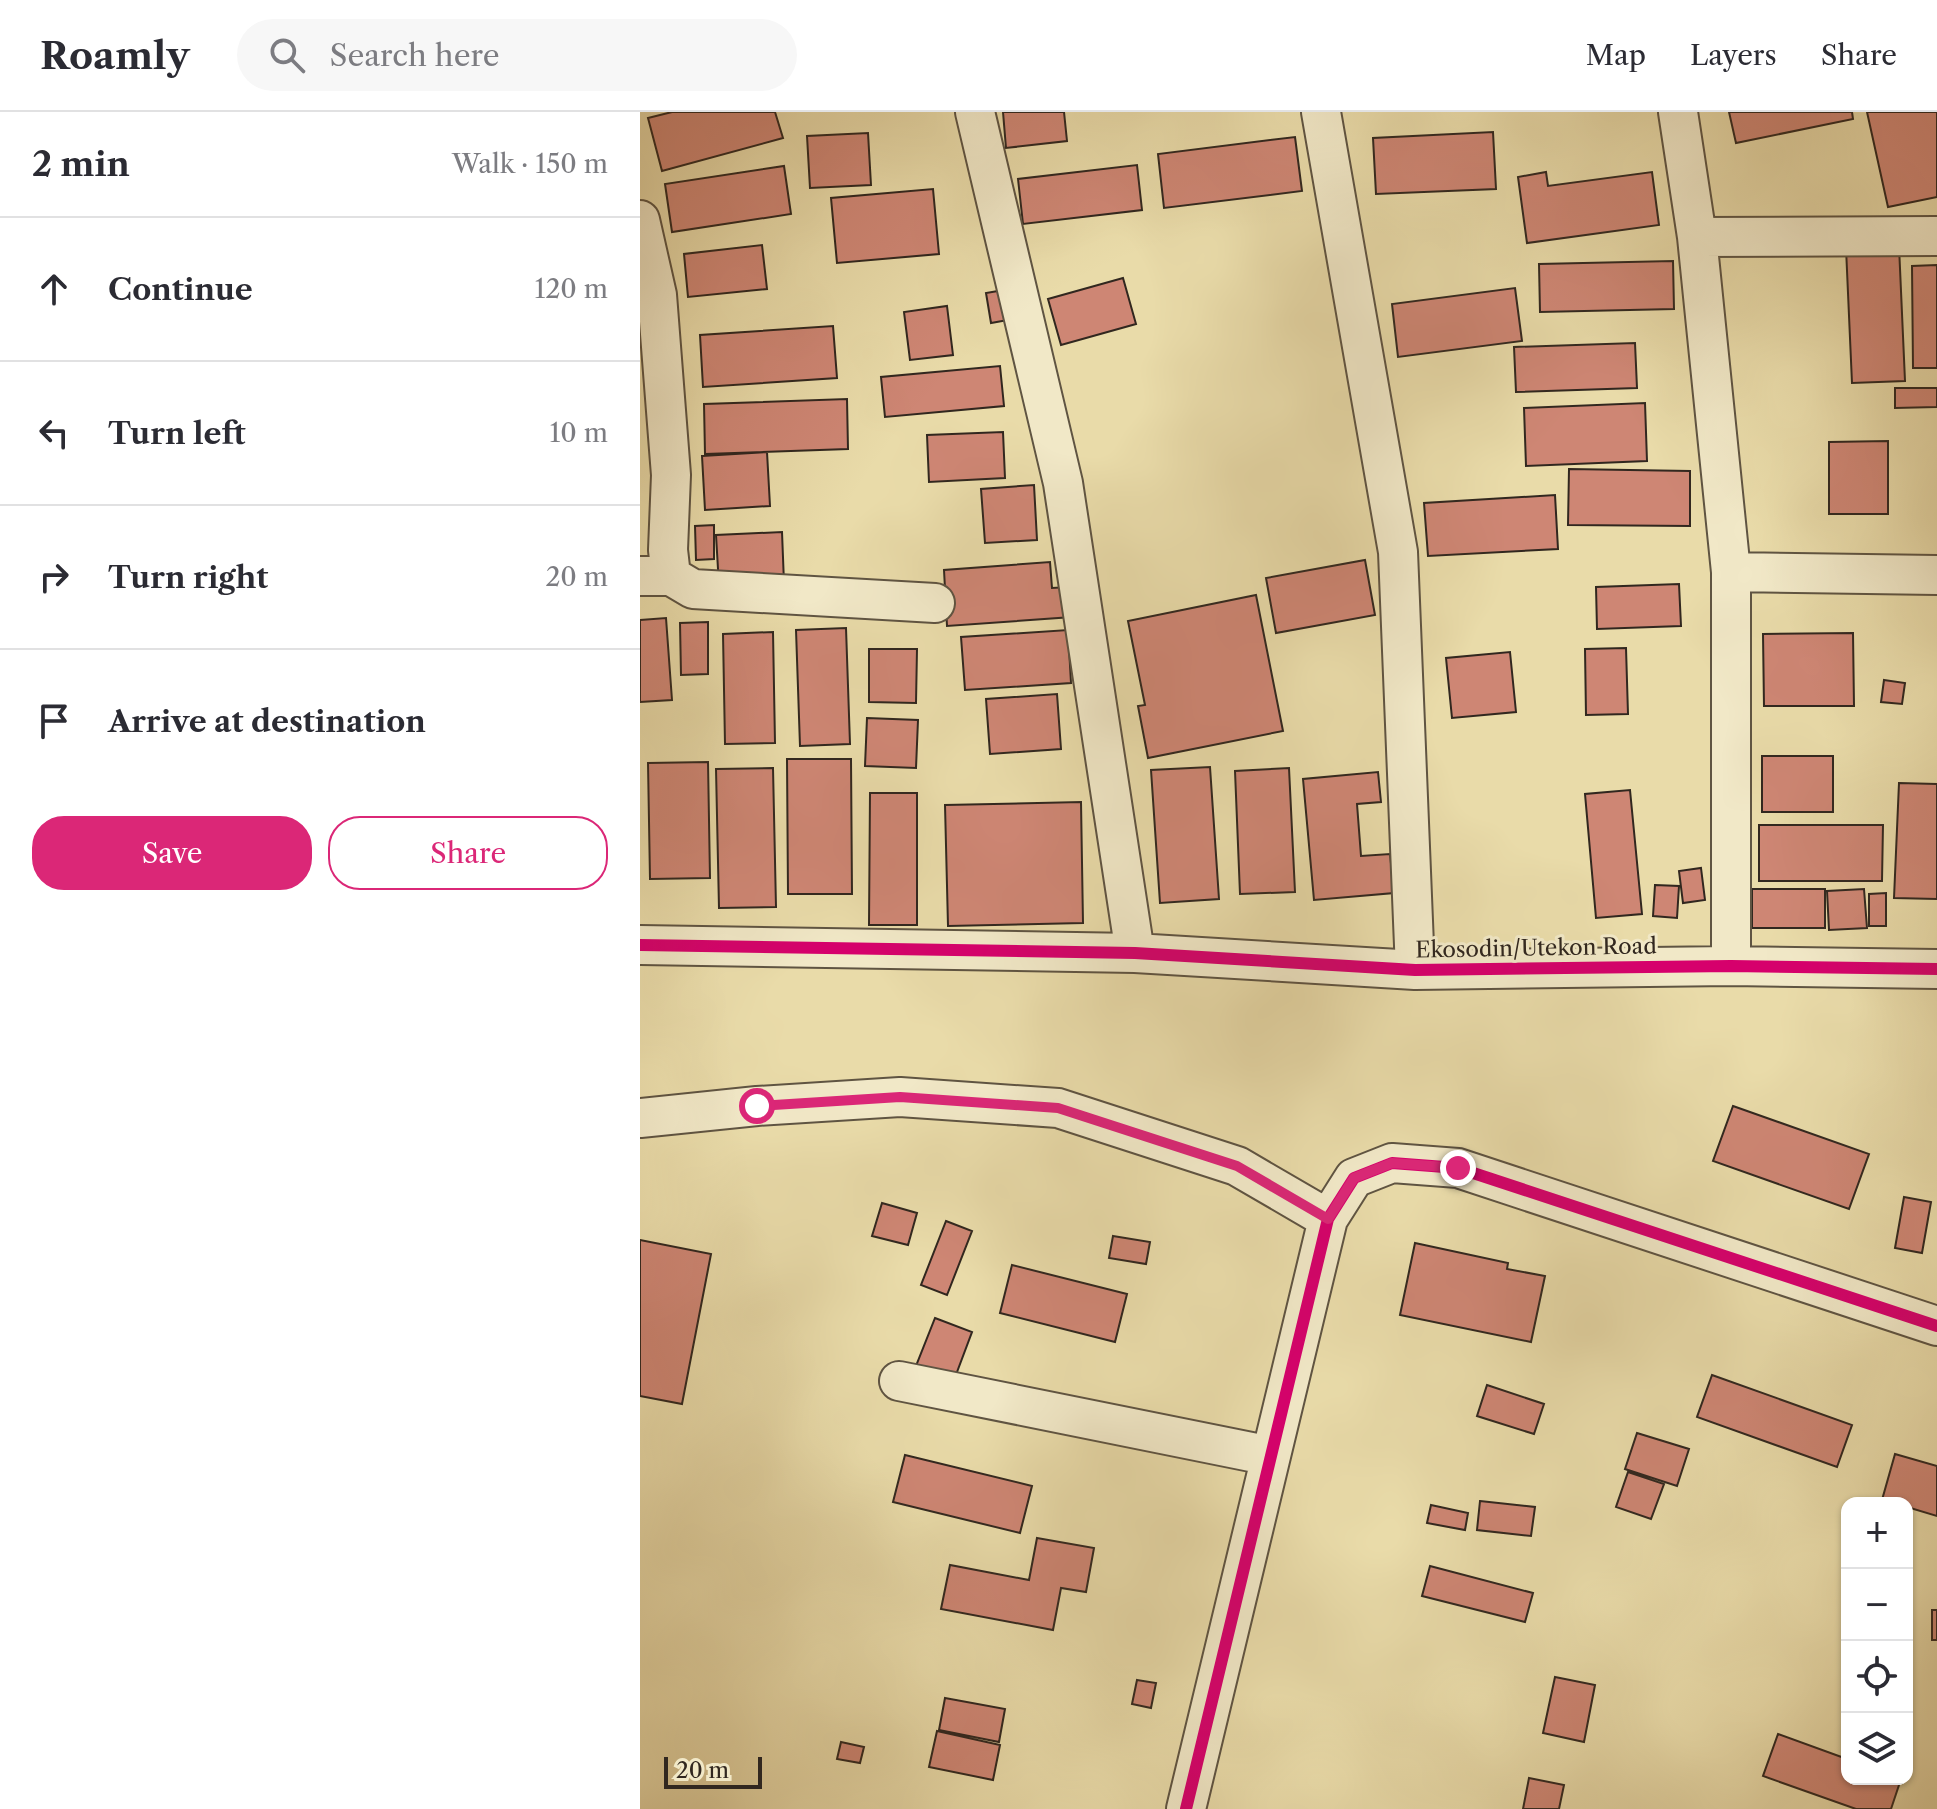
<!DOCTYPE html>
<meta charset="utf-8">
<style>
:root{--surface:#fff;--page:#f7f7f7;--text:#2b2b33;--muted:#7c7c81;--line:#e1e1e2;--accent:#db2777}
body{margin:0;font-family:"Libre Caslon Text",serif;background:var(--page);color:var(--text)}
.controls{position:absolute;right:24px;bottom:24px;display:grid;overflow:hidden;border-radius:16px;box-shadow:0 2px 6px #0004}
.controls button{width:72px;height:72px;display:grid;place-items:center;padding:0;border:0;border-bottom:2px solid var(--line);background:var(--surface);color:var(--text);font:40px sans-serif}
.scale{position:absolute;left:24px;bottom:20px;width:98px;box-sizing:border-box;padding-left:8px;border:4px solid #31271f;border-top:0;font-size:22px;line-height:28px;white-space:nowrap;color:#31271f;-webkit-text-stroke:6px #f1e8c7;paint-order:stroke}
.stop{position:absolute;width:24px;height:24px;margin:-18px;border:6px solid #db2777;border-radius:50%;background:#fff}
.stop.end{background:#db2777;border-color:#fff;box-shadow:0 2px 8px #0008}
.list{margin:0;padding:0;list-style:none}
h2{display:flex;justify-content:space-between;align-items:center;height:104px;margin:0;padding:0 32px;font-size:34px}
h2 small{font-size:26px;font-weight:400;color:var(--muted)}
.list li{display:grid;grid-template-columns:52px 1fr auto;gap:24px;align-items:center;box-sizing:border-box;height:144px;padding:0 32px;border-top:2px solid var(--line)}
.list b{display:block;font-size:30px;white-space:nowrap}
.list em{font-size:26px;font-style:normal;color:var(--muted)}
.actions{display:flex;gap:16px;padding:24px 32px}
.actions a{flex:1;padding:18px 0;border:2px solid var(--accent);border-radius:32px;text-align:center;font-size:28px;color:var(--accent)}
.actions .main{background:var(--accent);color:#fff}
.icon{flex:none;width:44px;height:44px;fill:none;stroke:currentColor;stroke-width:2;stroke-linecap:round;stroke-linejoin:round}
.map{position:relative;flex:none;width:1297px;height:1697px;overflow:hidden}
header{display:flex;align-items:center;gap:48px;box-sizing:border-box;height:112px;padding:0 40px;background:var(--surface);border-bottom:2px solid var(--line)}
header strong{font-size:38px}
nav{display:flex;gap:44px;margin-inline-start:auto;font-size:28px}
.search{width:560px;height:72px;background:var(--page);display:flex;align-items:center;gap:20px;box-sizing:border-box;padding:0 28px;border-radius:44px;color:var(--muted);font-size:30px}
main{display:flex}
aside{flex:1;background:var(--surface)}
.map>svg:first-child{display:block}
.building{fill:#ce8674;stroke:#31271f;stroke-width:2}
.lines{fill:none;stroke-linecap:round;stroke-linejoin:round}
.street-casing{stroke:#5f5442;stroke-width:42}
.street{stroke:#f1e8c7;stroke-width:38}
.cycleway-casing{stroke:#f1e8c7;stroke-width:17}
.cycleway{stroke:#d6006c;stroke-width:12}
.route{stroke:#db2777;stroke-width:10}
.labels{text-anchor:middle;dominant-baseline:central;stroke-width:6;stroke-linejoin:round;paint-order:stroke}
.street-label{font-size:22px;fill:#31271f;stroke:#f1e8c7}
</style>
<header>
<strong>Roamly</strong>
<div class="search"><svg class="icon" aria-label="search" viewBox="0 0 24 24"><circle cx="10" cy="10" r="6"/><path d="M15 15l6 6"/></svg>Search here</div>
<nav><a>Map</a><a>Layers</a><a>Share</a></nav>
</header>
<main>
<aside>
<h2>2 min<small>Walk · 150 m</small></h2>
<ul class="list">
<li><svg class="icon" aria-label="ahead" viewBox="0 0 24 24"><path d="M12 20V5M6 11l6-6 6 6"/></svg><div><b>Continue</b></div><em>120 m</em></li>
<li><svg class="icon" aria-label="left" viewBox="0 0 24 24"><path d="M17 20v-9H6M10 6l-5 5 5 5"/></svg><div><b>Turn left</b></div><em>10 m</em></li>
<li><svg class="icon" aria-label="right" viewBox="0 0 24 24"><path d="M7 20v-9h11M14 6l5 5-5 5"/></svg><div><b>Turn right</b></div><em>20 m</em></li>
<li><svg class="icon" aria-label="arrive" viewBox="0 0 24 24"><path d="M6 21V4h12l-3 4 3 4H6"/></svg><div><b>Arrive at destination</b></div></li>
</ul>
<div class="actions"><a class="main">Save</a><a>Share</a></div>
</aside>
<div class="map">
<svg width="1297" height="1697" viewBox="0 0 1297 1697">
<rect width="100%" height="100%" fill="#e9dba9"/>
<filter id="stains"><feTurbulence type="fractalNoise" baseFrequency=".0025" numOctaves="4"/><feColorMatrix values="0 0 0 0 .2 0 0 0 0 .09 0 0 0 0 .02 0 0 0 .5 -.17"/></filter>
<radialGradient id="worn" r=".72"><stop offset=".6" stop-color="#630" stop-opacity="0"/><stop offset="1" stop-color="#630" stop-opacity=".3"/></radialGradient>
<path class="building" d="M32 0H135L143 26 22 59 8 6Z
M363 0H424L427 29 366 36Z
M1089 0H1212L1213 7 1096 31Z
M1227 0H1297V85L1248 95Z
M853 20 856 77 736 82 733 26Z
M228 21 231 73 170 76 167 24Z
M655 25 662 79 524 96 518 42Z
M497 53 502 98 383 112 378 67Z
M144 54 151 102 32 120 25 72Z
M906 60 908 74 1012 60 1019 113 887 131 878 65Z
M293 77 299 142 197 151 191 86Z
M122 133 127 177 48 185 44 142Z
M1259 134 1265 269 1212 271 1206 136Z
M1033 149 1034 197 900 200 899 152Z
M1297 153V256H1273L1272 154Z
M483 166 496 212 421 233 408 187Z
M875 176 882 229 758 245 752 192Z
M364 178 368 208 351 211 346 181Z
M307 194 313 243 270 248 264 200Z
M193 214 197 266 63 275 60 223Z
M995 231 997 276 876 280 874 235Z
M360 254 364 294 245 305 241 265Z
M1255 276H1297V295L1255 296Z
M207 287 208 337 65 342 64 292Z
M1005 291 1007 349 886 354 884 296Z
M363 320 365 366 289 370 287 323Z
M1248 329V402H1189V330Z
M127 340 130 394 65 398 62 344Z
M929 357 1050 359V414L928 413Z
M394 373 397 428 345 431 341 377Z
M915 383 918 437 788 444 784 391Z
M74 413V447L56 448 55 414Z
M142 420 144 471 79 474 76 423Z
M725 448 735 503 636 521 626 466Z
M410 450 412 476 430 475 432 505 307 514 304 458Z
M1039 472 1041 514 957 517 956 475Z
M616 483 643 619 508 646 498 594 505 593 488 509Z
M26 506 32 588 0 590V508Z
M68 510V562L41 563 40 511Z
M206 516 210 632 160 634 156 518Z
M428 518 431 571 325 578 321 525Z
M133 520 135 631 85 632 83 522Z
M1213 521 1214 594H1124L1123 522Z
M986 536 988 602 946 603 945 537Z
M229 537H277L276 591 229 590Z
M870 540 876 600 812 606 806 546Z
M1244 568 1265 571 1262 592 1241 590Z
M417 582 421 637 350 642 346 587Z
M227 606 278 608 276 656 225 654Z
M1122 644H1193V700H1122Z
M147 647H211L212 782H148Z
M68 650 70 766 10 767 8 651Z
M570 655 579 787 520 791 511 658Z
M133 656 136 795 79 796 76 657Z
M649 656 655 780 600 782 595 659Z
M738 660 741 690 717 692 721 744 750 742 754 781 674 788 663 667Z
M1259 671 1297 672V787L1254 786Z
M990 678 1002 802 956 806 945 682Z
M230 681H277V813H229Z
M441 690 443 811 308 814 305 693Z
M1119 713H1243L1242 769H1119Z
M1061 756 1065 788 1043 791 1039 759Z
M1015 773 1039 774 1037 806 1013 804Z
M1112 777H1185V816H1112Z
M1224 777 1227 816 1189 818 1187 779Z
M1246 781V814H1229V782Z
M1093 994 1229 1042 1209 1097 1073 1049Z
M1264 1085 1291 1090 1282 1141 1255 1136Z
M242 1091 277 1101 268 1133 232 1124Z
M306 1109 332 1119 307 1183 281 1173Z
M473 1124 510 1130 506 1152 469 1146Z
M0 1128 71 1142 42 1292 0 1284Z
M775 1131 868 1151 867 1157 905 1164 891 1230 760 1203Z
M372 1153 487 1182 475 1230 360 1201Z
M295 1206 332 1220 314 1268 276 1254Z
M1072 1263 1212 1313 1197 1355 1057 1305Z
M847 1273 904 1292 894 1322 837 1304Z
M997 1321 1049 1337 1037 1374 985 1357Z
M1255 1342 1297 1354V1404L1267 1395V1391L1242 1388Z
M265 1343 392 1374 380 1421 253 1390Z
M988 1360 1024 1372 1011 1407 976 1395Z
M840 1389 895 1395 891 1424 837 1418Z
M791 1393 828 1401 825 1418 787 1411Z
M397 1426 454 1436 446 1480 421 1476 413 1518 301 1497 310 1453 389 1468Z
M790 1454 893 1481 885 1510 782 1484Z
M1292 1498H1297V1528H1292Z
M915 1565 955 1573 944 1630 903 1621Z
M497 1568 516 1571 511 1596 492 1592Z
M305 1586 365 1597 359 1630 299 1618Z
M297 1619 360 1633 353 1668 289 1655Z
M1138 1622 1207 1647V1667H1261L1251 1697H1216L1123 1664Z
M201 1630 224 1635 220 1651 197 1647Z
M889 1666 924 1673 919 1697H883Z"/>
<g class="lines">
<defs>
<path id="street" d="M335 0 423 371 495 841
M681 0 758 440 775 858
M1038 0 1057 125 1091 460V854
M0 108 17 183 31 363 28 438 31 464
M1057 125 1297 124
M1091 460 1297 463
M0 464H31L53 477 295 491
M0 833 495 841 775 858 1091 854 1297 857
M0 1006 117 994 260 985 418 996 597 1054 688 1107
M259 1269 631 1344
M546 1697 688 1107 714 1066 752 1051 818 1056 1297 1214"/>
</defs>
<use href="#street" class="street-casing"/>
<use href="#street" class="street"/>
<defs>
<path id="cycleway" d="M0 833 495 841 775 858 1091 854 1297 857
M546 1697 688 1107 714 1066 752 1051 818 1056 1297 1214"/>
</defs>
<use href="#cycleway" class="cycleway-casing"/>
<use href="#cycleway" class="cycleway"/>
</g>
<g class="lines">
<path class="route" d="M117 994 260 985 418 996 597 1054 688 1107 714 1066 752 1051 818 1056"/>
</g>
<g class="labels">
<g class="street-label">
<text transform="translate(896 836) rotate(-1)">Ekosodin/Utekon Road</text>
</g>
</g>
<rect width="100%" height="100%" filter="url(#stains)"/>
<rect width="100%" height="100%" fill="url(#worn)"/>
</svg>
<div class="controls">
<button>+</button>
<button>−</button>
<button><svg class="icon" aria-label="locate" viewBox="0 0 24 24"><circle cx="12" cy="12" r="6"/><path d="M12 2v4M12 18v4M2 12h4M18 12h4"/></svg></button>
<button><svg class="icon" aria-label="layers" viewBox="0 0 24 24"><path d="M12 4l9 5-9 5-9-5zM3 14l9 5 9-5"/></svg></button>
</div>
<div class="scale">20 m</div>
<div class="stop" style="left:117px;top:994px"></div>
<div class="stop end" style="left:818px;top:1056px"></div>
</div>
</main>
